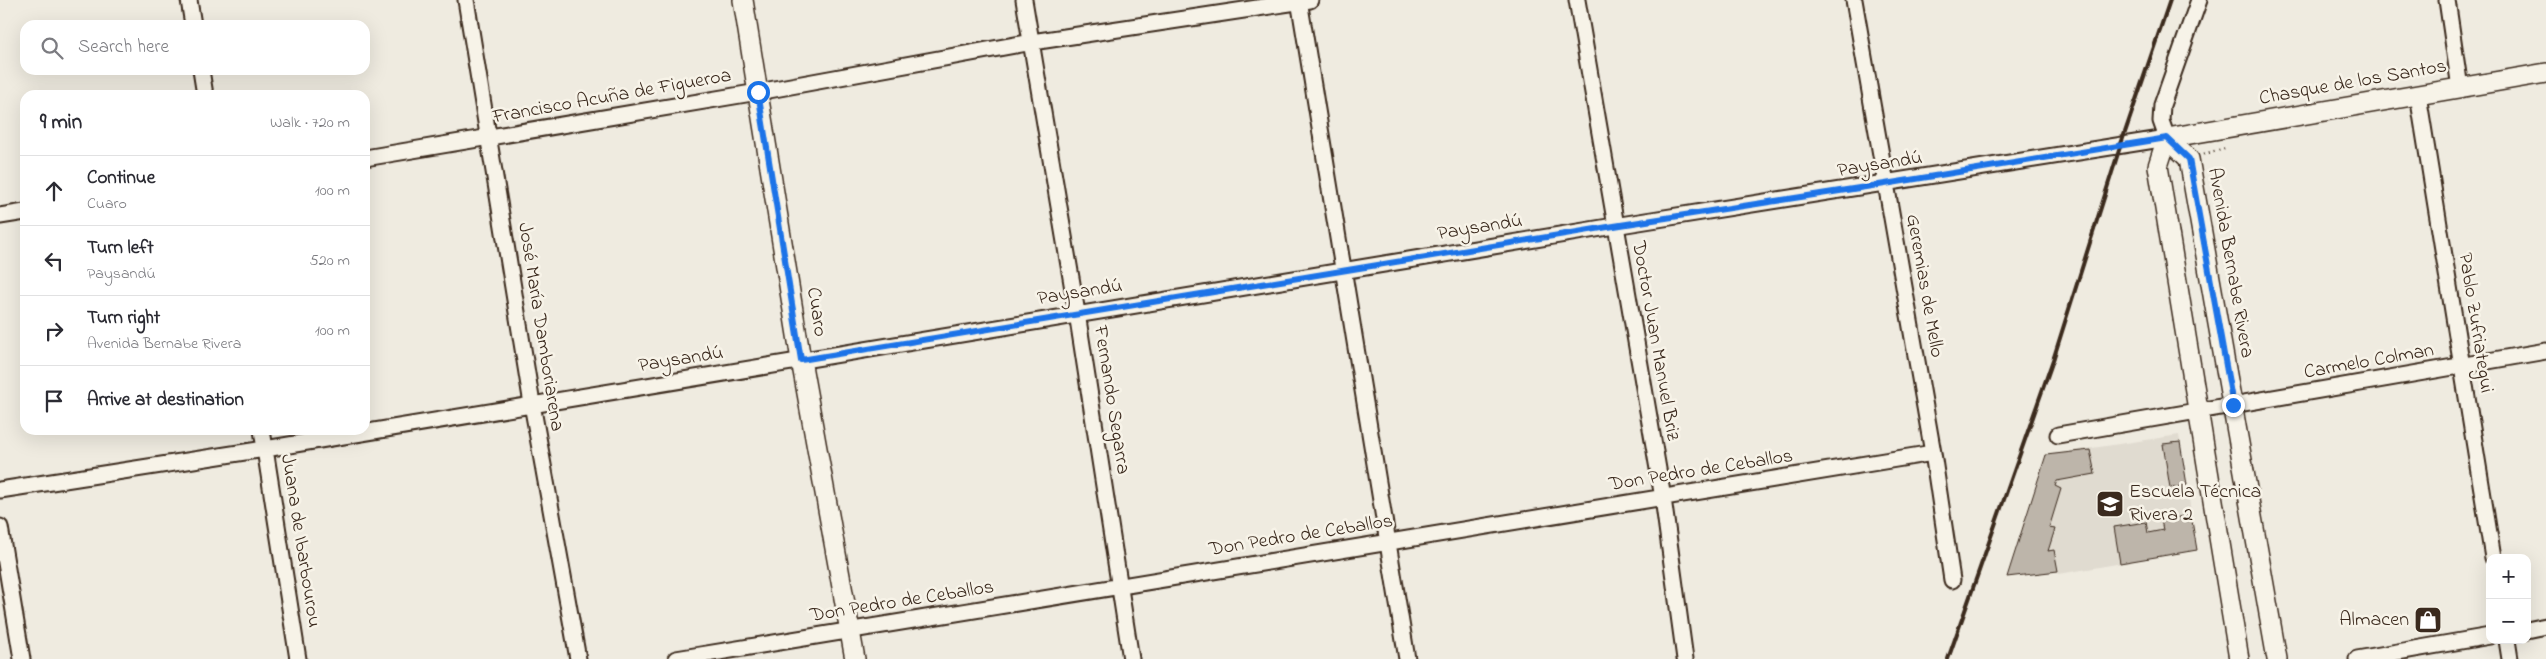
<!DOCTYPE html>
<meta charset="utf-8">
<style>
:root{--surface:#fff;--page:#f7f7f7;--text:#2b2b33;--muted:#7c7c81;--line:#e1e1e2}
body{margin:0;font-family:"Indie Flower",sans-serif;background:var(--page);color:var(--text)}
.controls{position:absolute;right:15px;bottom:15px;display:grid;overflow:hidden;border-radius:10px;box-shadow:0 5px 20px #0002}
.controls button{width:45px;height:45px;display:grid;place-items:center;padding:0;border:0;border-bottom:1px solid var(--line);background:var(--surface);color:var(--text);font:25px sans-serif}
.stop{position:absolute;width:15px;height:15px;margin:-11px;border:4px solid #1a73e8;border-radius:50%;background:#fff}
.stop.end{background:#1a73e8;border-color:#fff;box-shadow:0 1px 5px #0008}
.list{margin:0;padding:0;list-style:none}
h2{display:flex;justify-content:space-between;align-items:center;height:65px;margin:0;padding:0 20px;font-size:21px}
h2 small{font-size:16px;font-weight:400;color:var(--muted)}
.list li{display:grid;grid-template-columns:32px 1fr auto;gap:15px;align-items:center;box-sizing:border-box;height:70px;padding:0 20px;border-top:1px solid var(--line)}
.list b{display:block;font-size:19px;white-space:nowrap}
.list p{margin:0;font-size:16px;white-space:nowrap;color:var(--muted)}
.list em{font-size:16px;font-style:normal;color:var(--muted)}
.icon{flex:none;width:28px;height:28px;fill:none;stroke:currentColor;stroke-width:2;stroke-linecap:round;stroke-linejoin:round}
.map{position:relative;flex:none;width:2546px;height:659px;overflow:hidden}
.search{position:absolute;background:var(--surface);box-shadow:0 5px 20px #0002;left:20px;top:20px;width:350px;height:55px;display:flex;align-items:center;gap:12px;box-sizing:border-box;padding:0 18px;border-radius:15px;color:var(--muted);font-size:19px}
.panel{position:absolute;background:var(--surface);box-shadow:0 5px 20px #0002;left:20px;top:90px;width:350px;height:345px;border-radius:15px}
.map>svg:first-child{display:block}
.built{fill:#e0dbd0}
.building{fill:#bdb5aa;stroke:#3b2a1e}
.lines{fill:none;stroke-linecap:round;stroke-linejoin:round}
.minor-casing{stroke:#3b2a1e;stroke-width:19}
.tertiary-casing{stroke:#3b2a1e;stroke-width:22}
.path{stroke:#3b2a1e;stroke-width:3;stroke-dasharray:1 4;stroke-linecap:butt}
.minor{stroke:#f7f3e8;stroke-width:15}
.tertiary{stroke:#f7f3e8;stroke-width:19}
.rail{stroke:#3b2a1e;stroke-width:4}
.route{stroke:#1a73e8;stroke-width:6}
.labels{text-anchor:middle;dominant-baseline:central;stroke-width:5;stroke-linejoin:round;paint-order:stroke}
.street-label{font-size:20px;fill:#3b2a1e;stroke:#f7f3e8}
.poi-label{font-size:20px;fill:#3b2a1e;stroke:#f7f3e8;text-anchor:start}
</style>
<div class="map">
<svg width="2546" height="659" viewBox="0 0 2546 659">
<rect width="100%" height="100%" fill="#efebe0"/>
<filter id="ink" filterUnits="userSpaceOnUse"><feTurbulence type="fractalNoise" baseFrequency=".02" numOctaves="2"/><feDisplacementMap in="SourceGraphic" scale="10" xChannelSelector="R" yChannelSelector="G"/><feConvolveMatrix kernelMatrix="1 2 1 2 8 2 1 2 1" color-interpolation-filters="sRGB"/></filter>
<g filter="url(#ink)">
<path class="built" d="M2179 435 2197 550 2059 574 2058 571 2007 577 2046 455Z"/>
<path class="building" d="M2180 442 2187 485 2170 488 2163 444Z
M2090 450 2095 474 2057 481 2055 486 2061 489 2049 528 2055 529 2048 551 2054 550 2058 571 2007 577 2046 455Z
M2191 515 2197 550 2120 563 2114 527 2146 522 2148 533 2163 530 2161 520Z"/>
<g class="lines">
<defs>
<path id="minor" d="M189 0 193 25
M466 0 532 404 578 659
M1024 0 1077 313 1131 659
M1299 0 1407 659
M1577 0 1663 498 1685 659
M1854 0 1933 453 1952 580
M2447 0 2460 88
M201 70 205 95
M2418 95 2493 558
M365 158 758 92 1032 42 1310 0
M0 216 25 212
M262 430 298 659
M2058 435 2546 351
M0 490 265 449 1614 226 2167 138 2161 121 2162 105 2199 0
M0 527 22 659
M2527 630 2546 626
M2507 640 2510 659
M676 659 1933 453
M2357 659 2490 636"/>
<path id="tertiary" d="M743 0 801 360 855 659
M2167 138 2189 159 2277 659
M2167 138 2158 166 2239 659
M2167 138 2546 73"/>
</defs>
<use href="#minor" class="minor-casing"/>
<use href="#tertiary" class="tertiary-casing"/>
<path class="path" d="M2204 154 2227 148"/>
<use href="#minor" class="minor"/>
<use href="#tertiary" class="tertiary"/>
<path class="rail" d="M1948 659 2054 357 2120 147 2170 0"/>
</g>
</g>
<g class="lines" filter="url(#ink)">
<path class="route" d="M758 92 801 360 1614 226 1885 184 2167 138 2189 159 2233 405"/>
</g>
<defs>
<symbol id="school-square" viewBox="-11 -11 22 22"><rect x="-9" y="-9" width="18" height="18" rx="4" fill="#3b2a1e" stroke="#f7f3e8"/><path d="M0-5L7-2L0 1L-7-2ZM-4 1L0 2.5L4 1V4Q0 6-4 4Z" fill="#fff"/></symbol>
<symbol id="shop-square" viewBox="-11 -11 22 22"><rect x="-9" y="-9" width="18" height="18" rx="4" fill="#3b2a1e" stroke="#f7f3e8"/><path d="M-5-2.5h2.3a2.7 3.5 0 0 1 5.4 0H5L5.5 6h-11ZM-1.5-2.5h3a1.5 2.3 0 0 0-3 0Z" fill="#fff"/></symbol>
</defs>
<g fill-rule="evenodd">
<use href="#school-square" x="2094" y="488" width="32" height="32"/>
<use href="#shop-square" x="2412" y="604" width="32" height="32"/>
</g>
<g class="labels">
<g class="street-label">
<text transform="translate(2353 83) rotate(-10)">Chasque de los Santos</text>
<text transform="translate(612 97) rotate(-10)">Francisco Acuña de Figueroa</text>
<text transform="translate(1880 165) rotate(-9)">Paysandú</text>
<text transform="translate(1480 228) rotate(-9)">Paysandú</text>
<text transform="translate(2230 263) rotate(80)">Avenida Bernabe Rivera</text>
<text transform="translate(1924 286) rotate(80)">Geremias de Mello</text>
<text transform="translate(1080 293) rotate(-9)">Paysandú</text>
<text transform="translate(816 312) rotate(81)">Cuaro</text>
<text transform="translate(2475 323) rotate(81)">Pablo Zufriategui</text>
<text transform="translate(540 327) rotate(81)">José María Damboriarena</text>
<text transform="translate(1655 341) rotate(80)">Doctor Juan Manuel Briz</text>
<text transform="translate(681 360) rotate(-9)">Paysandú</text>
<text transform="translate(2369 362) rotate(-10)">Carmelo Colman</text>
<text transform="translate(1111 400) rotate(81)">Fernando Segarra</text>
<text transform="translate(1701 471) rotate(-9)">Don Pedro de Ceballos</text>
<text transform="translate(1301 536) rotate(-9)">Don Pedro de Ceballos</text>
<text transform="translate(300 541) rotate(81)">Juana de Ibarbourou</text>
<text transform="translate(902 602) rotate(-9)">Don Pedro de Ceballos</text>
</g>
<g class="poi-label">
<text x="2129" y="492">Escuela Técnica<tspan x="2129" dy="23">Rivera 2</tspan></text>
<text x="2409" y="620" text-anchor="end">Almacen</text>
</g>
</g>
</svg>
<div class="controls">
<button>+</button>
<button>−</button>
</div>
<div class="stop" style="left:758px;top:92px"></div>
<div class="stop end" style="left:2233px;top:405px"></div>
<div class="search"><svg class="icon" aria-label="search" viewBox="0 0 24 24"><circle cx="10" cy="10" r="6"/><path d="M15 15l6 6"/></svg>Search here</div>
<section class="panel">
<h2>9 min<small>Walk · 720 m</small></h2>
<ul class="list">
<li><svg class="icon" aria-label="ahead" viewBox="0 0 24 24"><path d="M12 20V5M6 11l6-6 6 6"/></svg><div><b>Continue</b><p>Cuaro</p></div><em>100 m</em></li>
<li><svg class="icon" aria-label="left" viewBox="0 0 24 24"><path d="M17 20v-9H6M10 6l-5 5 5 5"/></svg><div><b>Turn left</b><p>Paysandú</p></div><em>520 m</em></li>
<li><svg class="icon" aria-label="right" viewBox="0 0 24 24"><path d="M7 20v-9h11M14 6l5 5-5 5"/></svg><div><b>Turn right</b><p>Avenida Bernabe Rivera</p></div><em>100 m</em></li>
<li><svg class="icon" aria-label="arrive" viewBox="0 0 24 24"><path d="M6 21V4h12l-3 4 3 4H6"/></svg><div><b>Arrive at destination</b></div></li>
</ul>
</section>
</div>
